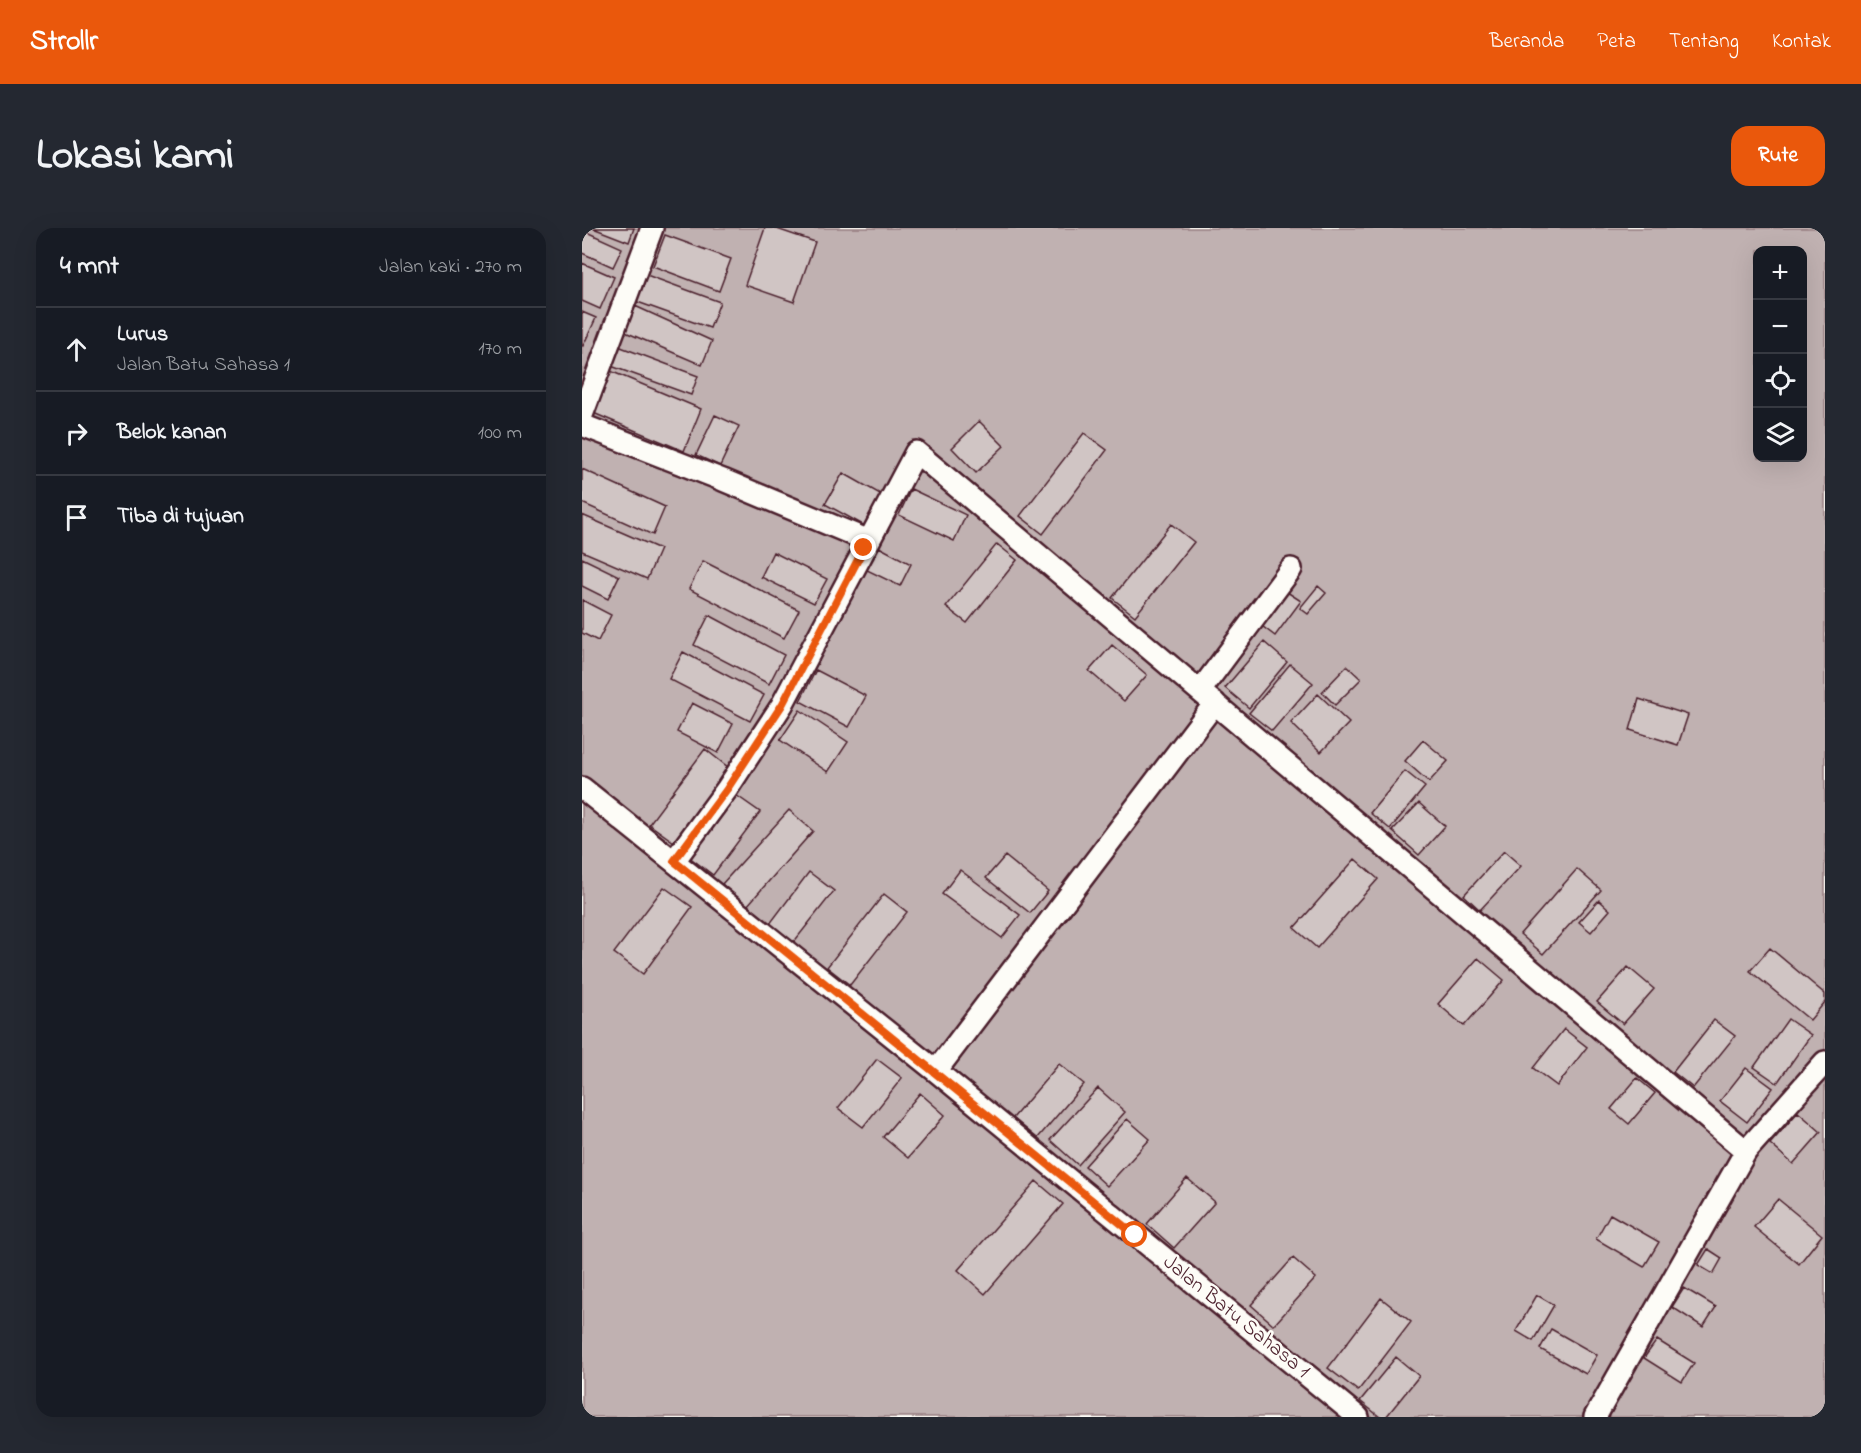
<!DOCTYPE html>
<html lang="id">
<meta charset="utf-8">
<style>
:root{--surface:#171b24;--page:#242831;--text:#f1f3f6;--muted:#9ea1a6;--line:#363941;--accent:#ea580c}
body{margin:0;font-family:"Indie Flower",sans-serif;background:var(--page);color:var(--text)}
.controls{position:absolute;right:18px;top:18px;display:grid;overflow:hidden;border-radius:12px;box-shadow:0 6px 24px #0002}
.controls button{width:54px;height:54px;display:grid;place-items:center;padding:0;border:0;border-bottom:2px solid var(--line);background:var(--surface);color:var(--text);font:30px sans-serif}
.stop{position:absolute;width:18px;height:18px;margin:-14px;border:4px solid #ea580c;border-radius:50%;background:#fff}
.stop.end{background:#ea580c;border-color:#fff;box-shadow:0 2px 6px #0008}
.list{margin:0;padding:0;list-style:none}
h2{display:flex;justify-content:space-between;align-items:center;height:78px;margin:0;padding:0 24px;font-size:26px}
h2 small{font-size:20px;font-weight:400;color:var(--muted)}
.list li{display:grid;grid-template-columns:39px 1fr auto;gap:18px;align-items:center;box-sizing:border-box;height:84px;padding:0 24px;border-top:2px solid var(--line)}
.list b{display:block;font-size:22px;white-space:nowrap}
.list p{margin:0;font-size:20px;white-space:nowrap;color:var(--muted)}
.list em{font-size:20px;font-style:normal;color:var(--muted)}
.icon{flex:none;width:33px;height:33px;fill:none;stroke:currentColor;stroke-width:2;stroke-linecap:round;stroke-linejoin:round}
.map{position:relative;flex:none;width:1243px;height:1189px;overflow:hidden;border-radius:18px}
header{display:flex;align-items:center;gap:36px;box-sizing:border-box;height:84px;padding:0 30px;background:var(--accent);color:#fff}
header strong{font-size:28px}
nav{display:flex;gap:33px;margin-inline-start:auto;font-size:21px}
.intro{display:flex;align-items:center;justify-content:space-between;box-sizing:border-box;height:144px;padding:0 36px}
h1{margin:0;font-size:42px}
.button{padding:15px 27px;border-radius:18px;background:var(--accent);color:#fff;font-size:21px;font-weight:700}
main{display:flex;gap:36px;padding:0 36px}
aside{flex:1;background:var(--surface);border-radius:18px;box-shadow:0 6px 24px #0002}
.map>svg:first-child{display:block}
.water{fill:#c0b1b1;stroke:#91777b;stroke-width:1.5;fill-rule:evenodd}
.building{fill:#d0c5c4;stroke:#4a1f2b;stroke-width:1.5}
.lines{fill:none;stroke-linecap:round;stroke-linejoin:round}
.minor-casing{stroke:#4a1f2b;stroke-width:26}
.minor{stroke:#fdfcf7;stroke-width:21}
.route{stroke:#ea580c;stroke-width:8}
.labels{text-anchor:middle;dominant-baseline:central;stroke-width:5;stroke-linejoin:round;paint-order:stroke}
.street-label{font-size:21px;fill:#4a1f2b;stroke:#fdfcf7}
</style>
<header>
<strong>Strollr</strong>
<nav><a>Beranda</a><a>Peta</a><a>Tentang</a><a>Kontak</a></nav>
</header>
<div class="intro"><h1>Lokasi kami</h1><a class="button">Rute</a></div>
<main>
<aside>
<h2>4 mnt<small>Jalan kaki · 270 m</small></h2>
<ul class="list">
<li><svg class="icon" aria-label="ahead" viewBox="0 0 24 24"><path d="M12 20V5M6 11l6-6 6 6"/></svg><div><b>Lurus</b><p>Jalan Batu Sahasa 1</p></div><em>170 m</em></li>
<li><svg class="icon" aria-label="right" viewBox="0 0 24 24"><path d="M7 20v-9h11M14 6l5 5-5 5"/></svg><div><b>Belok kanan</b></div><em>100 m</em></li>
<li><svg class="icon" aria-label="arrive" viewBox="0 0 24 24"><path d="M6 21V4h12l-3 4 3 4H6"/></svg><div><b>Tiba di tujuan</b></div></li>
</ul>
</aside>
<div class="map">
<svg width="1243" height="1189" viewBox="0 0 1243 1189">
<rect width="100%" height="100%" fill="#fdfcf7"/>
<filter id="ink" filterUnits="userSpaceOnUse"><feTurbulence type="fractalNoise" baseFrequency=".0167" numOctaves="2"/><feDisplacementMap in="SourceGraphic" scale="12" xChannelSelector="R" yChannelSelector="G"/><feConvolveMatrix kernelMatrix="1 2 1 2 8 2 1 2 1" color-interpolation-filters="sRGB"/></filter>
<g filter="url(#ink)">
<path class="water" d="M0 0H1243V1189H0ZM1176 22H1220V230H1176Z"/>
<path class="building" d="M11 0H52L47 14Z
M183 0H192L233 14 212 74 163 57Z
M0 2 40 20 31 39 0 25Z
M83 7 149 31 137 63 71 38Z
M0 35 32 49 18 81 0 73Z
M59 45 138 74 128 100 50 72Z
M53 78 130 113 120 137 41 103Z
M0 84 14 90 1 118H0Z
M36 118 116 148 109 167 29 138Z
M26 142 119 181 102 223 9 184Z
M133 187 157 198 138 238 114 227Z
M397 193 422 218 394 245 370 220Z
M502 205 525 222 461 306 438 288Z
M0 241 83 279 71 307 0 275Z
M261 245 300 267 283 298 243 276Z
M329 261 384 287 372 313 317 287Z
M0 287 78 321 65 351 0 323Z
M589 296 612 314 553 388 530 370Z
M415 316 435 332 385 395 364 379Z
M297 319 329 336 318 358 285 342Z
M191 324 245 351 232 375 179 349Z
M0 330 37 348 26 371 0 358Z
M121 333 217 382 202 410 107 361Z
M736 358 744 365 726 386 718 380Z
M705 364 719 373 693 408 680 398Z
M0 372 29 387 16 413 0 405Z
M127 387 202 427 187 456 112 417Z
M682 414 705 434 667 480 643 460Z
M530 417 565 447 542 473 507 443Z
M101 424 182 467 168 493 87 451Z
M708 436 731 455 690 503 667 485Z
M765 438 779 451 753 477 740 464Z
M234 442 284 468 267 499 218 473Z
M736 466 767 495 739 524 709 495Z
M1057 471 1106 487 1096 517 1048 502Z
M110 475 151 496 136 525 95 504Z
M218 482 266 514 246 544 198 512Z
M841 512 866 533 847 554 823 533Z
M123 521 147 540 92 614 67 596Z
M823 543 843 559 808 601 788 585Z
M151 565 178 584 131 647 106 628Z
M837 575 863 598 837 627 810 603Z
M207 582 231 603 165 678 140 656Z
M922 623 939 638 898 682 882 667Z
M423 628 466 663 448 685 404 650Z
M773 631 796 651 735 720 712 700Z
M995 641 1019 662 961 726 938 706Z
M378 642 438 687 420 710 360 666Z
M227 644 252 663 211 715 187 697Z
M82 659 110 679 61 746 32 725Z
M302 666 325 684 268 757 245 739Z
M1017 672 1028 682 1009 704 997 694Z
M1188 720 1243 766V774L1228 792 1168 743Z
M896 730 922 752 882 798 856 776Z
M1046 739 1072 761 1041 796 1015 774Z
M1206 791 1229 807 1195 855 1172 839Z
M1132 792 1153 808 1111 860 1091 844Z
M982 801 1005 819 975 858 951 840Z
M295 831 320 850 281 899 256 880Z
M477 836 502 856 455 911 431 890Z
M1164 840 1191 860 1165 894 1138 873Z
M1055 850 1073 865 1047 896 1029 881Z
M516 860 543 884 496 937 468 912Z
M338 865 363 887 326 930 301 909Z
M1216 884 1239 904 1211 936 1188 916Z
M545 891 568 911 525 958 503 938Z
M605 950 633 974 592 1020 565 996Z
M454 953 481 976 403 1066 376 1042Z
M1196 971 1240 1007 1217 1036 1172 999Z
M1028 986 1077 1014 1062 1039 1014 1011Z
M1126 1021 1140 1030 1131 1046 1116 1037Z
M711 1030 734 1050 692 1097 669 1077Z
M1102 1060 1134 1079 1121 1099 1090 1079Z
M955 1067 972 1077 951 1113 934 1103Z
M799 1070 829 1094 776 1163 746 1140Z
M969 1101 1015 1127 1004 1146 958 1121Z
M1075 1112 1112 1135 1100 1154 1062 1130Z
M814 1129 837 1148 804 1189H798L778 1173Z"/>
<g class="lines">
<defs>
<path id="minor" d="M0 187 70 0
M0 197 141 252 287 313
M618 463 709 341
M0 560 354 843 776 1189
M92 633 145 561 200 477 334 224 1164 923 1013 1189
M354 843 633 475
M1164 923 1243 834"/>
</defs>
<use href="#minor" class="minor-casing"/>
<use href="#minor" class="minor"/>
</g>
</g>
<g class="lines" filter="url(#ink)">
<path class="route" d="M282 320 200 477 145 561 92 633 553 1007"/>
</g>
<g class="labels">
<g class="street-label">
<text transform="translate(654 1089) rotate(39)">Jalan Batu Sahasa 1</text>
</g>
</g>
</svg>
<div class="controls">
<button>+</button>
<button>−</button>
<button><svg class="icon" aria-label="locate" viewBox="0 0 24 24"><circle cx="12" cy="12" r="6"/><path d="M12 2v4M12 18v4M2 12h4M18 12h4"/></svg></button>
<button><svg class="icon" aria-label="layers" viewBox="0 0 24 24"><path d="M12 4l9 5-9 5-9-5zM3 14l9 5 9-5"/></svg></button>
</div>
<div class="stop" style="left:553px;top:1007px"></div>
<div class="stop end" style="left:282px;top:320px"></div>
</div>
</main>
